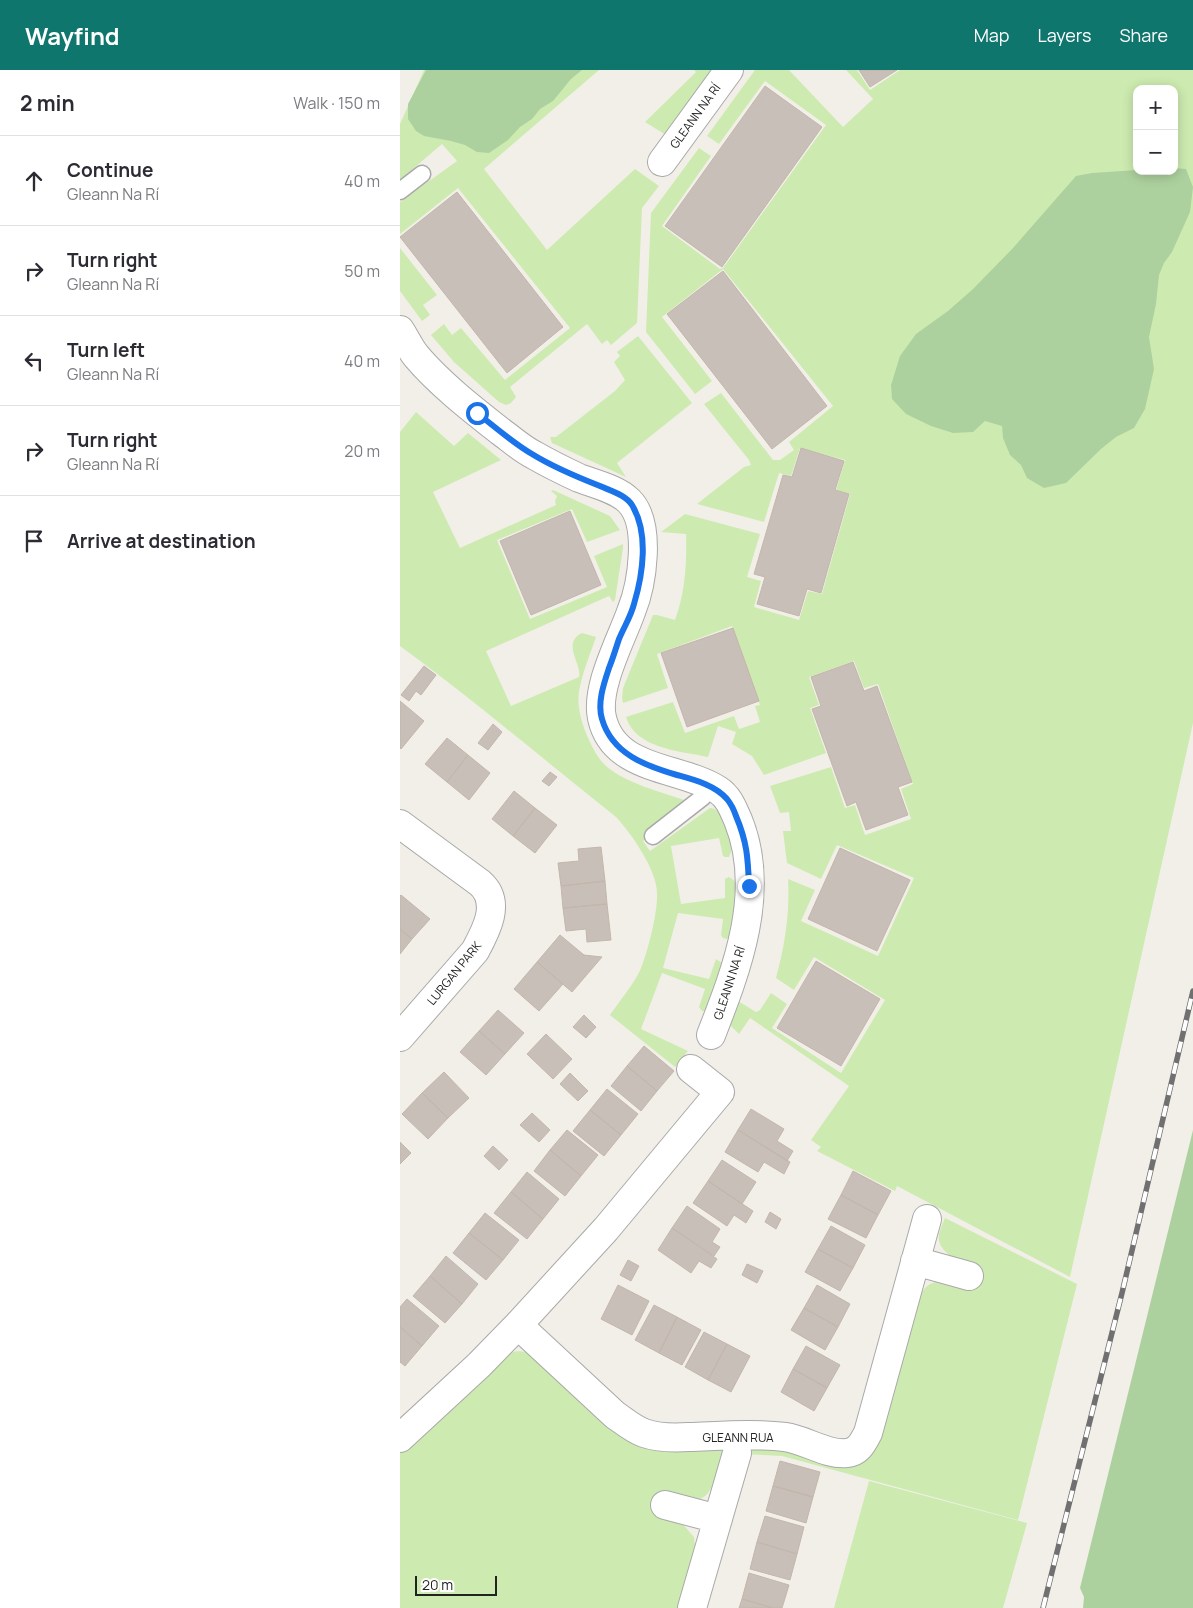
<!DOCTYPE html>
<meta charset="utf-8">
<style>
:root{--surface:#fff;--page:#f7f7f7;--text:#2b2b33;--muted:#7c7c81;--line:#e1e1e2;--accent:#0f766e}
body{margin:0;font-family:Manrope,sans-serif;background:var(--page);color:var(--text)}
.controls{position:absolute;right:15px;top:15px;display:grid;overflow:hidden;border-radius:10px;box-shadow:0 2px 12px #0003}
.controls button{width:45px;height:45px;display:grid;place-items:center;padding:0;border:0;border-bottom:1px solid var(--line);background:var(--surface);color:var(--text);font:25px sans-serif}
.scale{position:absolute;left:15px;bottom:12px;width:82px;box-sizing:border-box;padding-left:5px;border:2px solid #222;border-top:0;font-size:14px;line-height:18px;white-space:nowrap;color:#222;-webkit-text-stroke:4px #fff;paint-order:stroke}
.stop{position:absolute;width:15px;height:15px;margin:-11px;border:4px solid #1a73e8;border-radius:50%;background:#fff}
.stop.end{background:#1a73e8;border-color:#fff;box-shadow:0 1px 5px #0008}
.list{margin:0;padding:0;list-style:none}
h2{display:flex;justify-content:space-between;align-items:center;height:65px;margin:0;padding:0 20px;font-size:21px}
h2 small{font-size:16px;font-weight:400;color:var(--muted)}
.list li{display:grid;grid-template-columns:32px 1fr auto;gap:15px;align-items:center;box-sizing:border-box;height:90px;padding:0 20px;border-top:1px solid var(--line)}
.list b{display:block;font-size:19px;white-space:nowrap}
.list p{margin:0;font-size:16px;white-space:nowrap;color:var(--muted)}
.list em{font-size:16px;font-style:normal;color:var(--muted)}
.icon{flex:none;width:28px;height:28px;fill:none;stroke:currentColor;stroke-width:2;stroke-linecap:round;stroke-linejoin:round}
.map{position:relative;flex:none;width:793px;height:1538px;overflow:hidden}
header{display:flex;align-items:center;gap:30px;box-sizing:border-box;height:70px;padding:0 25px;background:var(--accent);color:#fff}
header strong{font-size:24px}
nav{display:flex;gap:28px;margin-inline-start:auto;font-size:18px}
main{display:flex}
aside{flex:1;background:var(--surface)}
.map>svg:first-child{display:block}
.grass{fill:#cdebb0;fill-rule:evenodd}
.forest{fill:#add19e}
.building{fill:#c7bfb8;stroke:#c4b6ab}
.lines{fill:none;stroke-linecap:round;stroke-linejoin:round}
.lane-casing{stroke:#a9a9a9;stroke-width:19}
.street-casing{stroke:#a9a9a9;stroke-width:30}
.lane{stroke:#fff;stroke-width:16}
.street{stroke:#fff;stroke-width:28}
.rail-casing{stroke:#707070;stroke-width:5.5}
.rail{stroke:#fff;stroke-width:4;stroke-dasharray:11;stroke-linecap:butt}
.route{stroke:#1a73e8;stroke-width:6}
.labels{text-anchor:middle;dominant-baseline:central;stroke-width:4;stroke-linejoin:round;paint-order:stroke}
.street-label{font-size:12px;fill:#222;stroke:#fff}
</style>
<header>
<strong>Wayfind</strong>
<nav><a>Map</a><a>Layers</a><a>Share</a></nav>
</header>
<main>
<aside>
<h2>2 min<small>Walk · 150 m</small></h2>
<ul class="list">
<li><svg class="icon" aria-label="ahead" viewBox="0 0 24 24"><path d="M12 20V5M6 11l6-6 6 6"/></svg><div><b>Continue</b><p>Gleann Na Rí</p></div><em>40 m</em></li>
<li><svg class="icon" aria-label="right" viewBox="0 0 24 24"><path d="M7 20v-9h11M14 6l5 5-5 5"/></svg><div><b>Turn right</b><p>Gleann Na Rí</p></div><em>50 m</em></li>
<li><svg class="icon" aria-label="left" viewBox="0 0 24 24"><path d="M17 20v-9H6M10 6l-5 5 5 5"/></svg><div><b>Turn left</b><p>Gleann Na Rí</p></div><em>40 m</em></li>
<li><svg class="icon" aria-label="right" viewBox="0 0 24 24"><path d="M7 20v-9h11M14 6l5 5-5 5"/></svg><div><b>Turn right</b><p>Gleann Na Rí</p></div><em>20 m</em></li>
<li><svg class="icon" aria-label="arrive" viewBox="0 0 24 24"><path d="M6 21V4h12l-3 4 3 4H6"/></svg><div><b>Arrive at destination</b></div></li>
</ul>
</aside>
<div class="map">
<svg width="793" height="1538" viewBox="0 0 793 1538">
<rect width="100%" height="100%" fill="#f2efe9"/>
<path class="grass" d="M24 0H199L84 99 147 180 235 99 259 116 242 138 237 253 211 275 207 270 202 274 187 254 110 317 116 327 111 333 106 335 99 332 54 292 31 265 44 254 52 265 61 258 105 310 170 258 58 118 0 164V132L57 91 42 74 0 110V54Z
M294 0H312V3L266 65 245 52 296 2Z
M355 0H389L443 57 473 29 446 0H457L470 20 500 0H793V653L670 1207 497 1116 495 1121 417 1081 421 1077 411 1070 449 1016 350 948 339 964 331 956 329 950 338 931 356 942 360 940 371 923 387 934 372 958 441 1003 485 930 414 887 394 920 376 908C385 875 390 842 388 809L415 820 401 851 478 886 514 808 437 775 421 809 387 793 383 761H391L389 742 380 743 370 716 431 697 445 738 455 735 465 765 511 749 501 719 513 714 478 614 464 618 454 591 409 607 419 635 410 638 426 683 364 705 352 686 332 674 336 662 318 656 308 687C280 681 236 679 226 647L273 632 285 663 334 646 339 659 360 652 355 636 360 635 332 556 257 584 268 618 223 633 222 628 223 618 253 545H257L275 550C285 523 287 493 286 464L261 462 285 444 360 464 347 507 361 511 354 537 399 550 408 521 422 524 450 424 436 420 445 390 400 378 391 406 379 403 364 452 297 434 344 397 351 395 349 390 304 334 321 323 373 390H380L394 380 389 372 433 336 323 199 262 247 312 311 295 324 246 262 251 143 299 78 311 86 262 156 320 199 323 198 426 55 365 11 319 74 307 66ZM737 19H774V101H737Z
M0 178 37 225 23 235 30 245 22 251 0 221Z
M238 266 292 333 217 393 226 407 152 373 150 367H156L215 321 225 310 214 292 220 286 217 282Z
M16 342 54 376 68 363 101 390 33 422 60 478 156 435 155 431 157 426 151 421 153 420 210 446 220 460 187 472 172 439 97 470 130 549 207 517 194 486 223 474V478L215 530 213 532 209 526 86 581 111 636 179 607C182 594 161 573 182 563L196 567C190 585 182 603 179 622 177 636 181 650 186 663 191 675 197 688 206 696 227 714 262 722 287 731L286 738 243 771 250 781 310 738C326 739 329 766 332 779L329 787H325L323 786 319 768 271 776 281 834 325 828V809L329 807 335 811 334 839 329 868 327 869 323 868 321 865 323 849 278 843 263 898 309 909 316 889 322 893V897L307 940 305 941H302L299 937 305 919 262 903 241 959 288 981 275 997 210 945C219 932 236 911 241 898 248 881 258 841 257 823 257 800 231 763 216 747 144 690 74 630 0 576V362Z
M545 1148 677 1214 618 1450 382 1386 322 1383C318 1399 314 1431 293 1430 283 1430 272 1425 262 1423L254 1443 280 1451 294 1467 295 1476 278 1538H0V1383L109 1283C119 1280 124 1281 133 1285L214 1360 323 1378 393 1380 441 1396H455L465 1391 475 1377 519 1228C526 1214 530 1212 546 1211L555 1190C536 1175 535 1170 545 1148Z
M469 1411 627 1453 603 1538H434Z"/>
<path class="forest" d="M26 0H182L171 9 153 31 140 39 132 49 120 57 108 70 89 83 77 82 65 75 51 71 24 66 16 61 8 49V34Z
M774 98 786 99 793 117 790 142 772 182 764 193 759 205 756 234 749 267 754 299 745 339 734 358 716 367 701 379 666 413 644 418 627 408 621 395 610 385 603 368 602 356 585 351 573 362 553 363 531 356 506 344 492 329 491 315 500 286 516 264 548 241 573 219 613 178 676 106 692 103 737 100 774 101Z
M793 1060V1538H683L684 1527 680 1518Z"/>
<path class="building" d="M459 0H497L470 17Z
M365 16 422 57 322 197 265 156Z
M57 122 163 257 107 303 0 167Z
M323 201 427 336 372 379 267 244Z
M401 378 444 391 435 420 449 424 421 523 407 519 399 546 357 534 365 507 354 504 383 405 392 407Z
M170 441 201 515 131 545 100 471Z
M333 558 359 631 287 657 261 583Z
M453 592 464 621 477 616 512 712 498 717 508 745 466 760 456 732 447 736 412 639 421 636 411 607Z
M24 596 36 605 21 625 16 621 9 631 1 625Z
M0 631 24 651 1 679 0 678Z
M93 654 102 662 88 680 78 673Z
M47 668 68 685 47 712 25 694Z
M68 685 90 703 69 730 47 712Z
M150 702 157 707 149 716 142 711Z
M114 721 135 738 113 766 92 749Z
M135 738 157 755 135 783 113 766Z
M201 777 205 811 161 816 158 793 179 791 178 779Z
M440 778 510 810 477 881 408 849Z
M205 811 207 834 163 838 161 816Z
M1 825 30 849 12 869 0 859V826Z
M207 834 211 870 187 872 186 859 166 861 163 838Z
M0 859 12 869 0 884Z
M160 865 184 885 202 887 172 922 137 892Z
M416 891 480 929 441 996 377 958Z
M137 892 163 914 139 941 114 919Z
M98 940 124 963 105 984 79 961Z
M184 945 196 957 186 968 173 957Z
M79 961 105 984 86 1005 60 982Z
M146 964 172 989 153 1009 127 984Z
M244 976 274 1001 257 1021 227 996Z
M227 996 257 1021 241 1041 211 1016Z
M44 1002 69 1028 48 1048 22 1023Z
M170 1003 188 1021 178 1031 160 1014Z
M207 1019 238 1044 221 1065 190 1040Z
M22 1023 48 1048 28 1069 2 1044Z
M351 1039 384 1059 377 1071 393 1081 387 1091 338 1060Z
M190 1040 221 1065 204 1086 173 1061Z
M132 1043 150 1060 139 1072 120 1055Z
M167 1060 198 1085 181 1106 150 1080Z
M338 1060 390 1092 384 1104 364 1092 358 1102 325 1082Z
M0 1072 11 1083 0 1094Z
M93 1076 108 1090 99 1100 84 1086Z
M150 1080 181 1106 165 1126 134 1101Z
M322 1090 356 1112 342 1134 308 1111Z
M453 1101 491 1121 478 1145 441 1125Z
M127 1102 159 1129 143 1149 111 1122Z
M308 1111 353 1141 346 1153 334 1145 327 1156 293 1133Z
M111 1122 143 1149 127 1169 94 1143Z
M441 1125 478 1145 466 1168 428 1149Z
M287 1136 320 1159 312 1172 320 1177 314 1186 272 1158Z
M370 1142 381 1149 376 1159 365 1152Z
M85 1143 119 1170 103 1190 69 1163Z
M431 1156 465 1175 453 1198 418 1179Z
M272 1158 317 1189 311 1198 299 1191 291 1203 258 1180Z
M69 1163 103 1190 86 1210 53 1183Z
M418 1179 453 1198 440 1221 405 1202Z
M46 1186 78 1214 62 1234 30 1206Z
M228 1190 239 1196 231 1211 220 1205Z
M347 1194 363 1201 357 1213 342 1205Z
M30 1206 62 1234 45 1253 13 1226Z
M218 1215 249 1231 232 1265 201 1249Z
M417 1215 450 1234 438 1257 404 1238Z
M7 1229 39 1256 22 1276 0 1257V1237Z
M254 1235 277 1247 259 1283 235 1270Z
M404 1238 438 1257 425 1280 391 1260Z
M277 1247 301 1260 282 1295 259 1283Z
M0 1257 22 1276 5 1296 0 1292Z
M304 1262 327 1274 308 1310 285 1297Z
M327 1274 350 1286 331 1322 308 1310Z
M406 1276 440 1295 427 1318 393 1299Z
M393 1299 427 1318 414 1341 381 1322Z
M380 1391 420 1402 413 1427 373 1416Z
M373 1416 413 1427 406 1453 366 1441Z
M365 1446 404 1457 397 1484 357 1472Z
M357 1472 397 1484 390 1510 350 1499Z
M349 1503 389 1515 382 1538H373L342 1529Z
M342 1529 373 1538H339Z"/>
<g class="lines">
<defs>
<path id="lane" d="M0 121 22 104
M253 766 303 727 305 713"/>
<path id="street" d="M262 92 329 0
M0 260C6 269 10 279 17 287 40 314 72 339 100 361 111 369 122 379 134 385 148 393 164 401 179 408 195 414 217 419 229 431 252 454 242 515 231 542 221 570 195 618 202 648 214 702 281 696 318 720 329 727 333 739 338 750 367 821 337 899 311 965
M0 754 80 813C102 832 86 861 75 881L0 967
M515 1191 569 1206
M118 1255 215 1345C224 1351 233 1359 244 1363 258 1368 274 1368 289 1367 320 1366 354 1363 385 1367 406 1370 426 1385 447 1383 459 1382 463 1372 468 1363L527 1149
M0 1368 79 1295 118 1255 206 1159 320 1022 291 999
M265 1435 318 1449
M292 1538 337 1383"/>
</defs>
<use href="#lane" class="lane-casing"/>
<use href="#street" class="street-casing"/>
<use href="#lane" class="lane"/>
<use href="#street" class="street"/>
<defs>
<path id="rail" d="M643 1538 722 1223 793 921"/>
</defs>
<use href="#rail" class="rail-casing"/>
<use href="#rail" class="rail"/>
</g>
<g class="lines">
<path class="route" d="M77 343C95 357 113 373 132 384 153 397 177 407 200 416 211 421 226 425 232 435 249 463 243 504 234 534 231 546 224 557 219 569 216 578 213 588 209 598 204 613 197 633 202 649 212 684 246 696 277 705 295 710 315 715 327 729 331 734 334 740 336 746 347 772 348 788 349 816"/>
</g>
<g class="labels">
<g class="street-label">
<text transform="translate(295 46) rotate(-54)">GLEANN NA RÍ</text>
<text transform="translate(54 903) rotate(-51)">LURGAN PARK</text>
<text transform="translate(329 913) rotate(-72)">GLEANN NA RÍ</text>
<text x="338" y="1367">GLEANN RUA</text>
</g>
</g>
</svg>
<div class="controls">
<button>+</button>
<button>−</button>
</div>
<div class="scale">20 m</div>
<div class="stop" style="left:77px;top:343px"></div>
<div class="stop end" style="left:349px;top:816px"></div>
</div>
</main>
